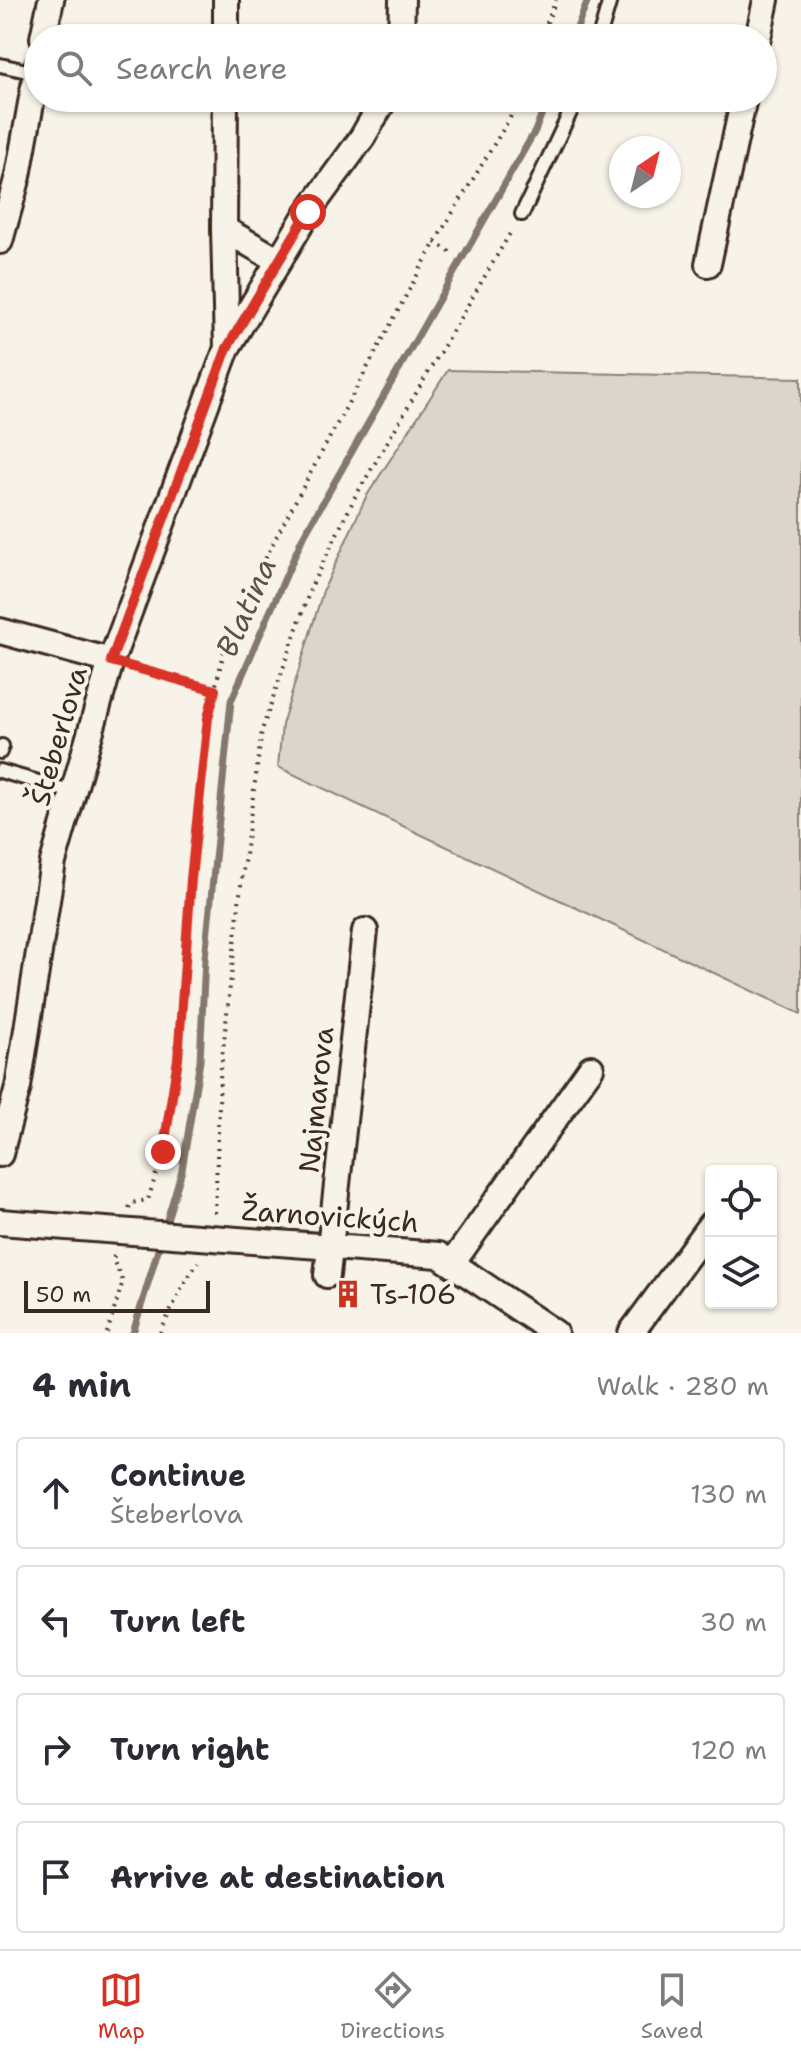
<!DOCTYPE html>
<meta charset="utf-8">
<style>
:root{--surface:#fff;--page:#f2f2f3;--text:#2b2b33;--muted:#7c7c81;--line:#e1e1e2;--accent:#d93025}
body{margin:0;font-family:"Shantell Sans",sans-serif;background:var(--page);color:var(--text)}
.controls{position:absolute;right:24px;bottom:24px;display:grid;overflow:hidden;border-radius:8px;box-shadow:0 2px 6px #0004}
.controls button{width:72px;height:72px;display:grid;place-items:center;padding:0;border:0;border-bottom:2px solid var(--line);background:var(--surface);color:var(--text);font:40px sans-serif}
.compass{position:absolute;left:609px;top:136px;width:72px;height:72px;border-radius:50%;background:var(--surface);box-shadow:0 2px 6px #0004;rotate:35deg}
.scale{position:absolute;left:24px;bottom:20px;width:186px;box-sizing:border-box;padding-left:8px;border:4px solid #3b2a1e;border-top:0;font-size:22px;line-height:28px;white-space:nowrap;color:#3b2a1e;-webkit-text-stroke:6px #f7f3e8;paint-order:stroke}
.stop{position:absolute;width:24px;height:24px;margin:-18px;border:6px solid #d93025;border-radius:50%;background:#fff}
.stop.end{background:#d93025;border-color:#fff;box-shadow:0 2px 8px #0008}
.list{margin:0;padding:0;list-style:none}
h2{display:flex;justify-content:space-between;align-items:center;height:104px;margin:0;padding:0 32px;font-size:34px}
h2 small{font-size:26px;font-weight:400;color:var(--muted)}
.list li{display:grid;grid-template-columns:52px 1fr auto;gap:24px;align-items:center;box-sizing:border-box;height:112px;margin:0 16px 16px;padding:0 16px;border:2px solid var(--line);border-radius:8px}
.list b{display:block;font-size:30px;white-space:nowrap}
.list p{margin:0;font-size:26px;white-space:nowrap;color:var(--muted)}
.list em{font-size:26px;font-style:normal;color:var(--muted)}
.icon{flex:none;width:44px;height:44px;fill:none;stroke:currentColor;stroke-width:2;stroke-linecap:round;stroke-linejoin:round}
.map{position:relative;flex:none;width:801px;height:1333px;overflow:hidden}
.search{position:absolute;background:var(--surface);box-shadow:0 2px 6px #0004;left:24px;right:24px;top:24px;height:88px;display:flex;align-items:center;gap:20px;box-sizing:border-box;padding:0 28px;border-radius:44px;color:var(--muted);font-size:30px}
.sheet{height:616px;background:var(--surface)}
nav{display:flex;justify-content:space-around;align-items:center;box-sizing:border-box;height:112px;border-top:2px solid var(--line);background:var(--surface);font-size:22px;color:var(--muted)}
nav a{display:grid;justify-items:center;gap:4px}
nav .on{color:var(--accent)}
.map>svg:first-child{display:block}
.green{fill:#dbd6cb;stroke:#8b8074;stroke-width:2}
.lines{fill:none;stroke-linecap:round;stroke-linejoin:round}
.stream{stroke:#84786c;stroke-width:7}
.service-casing{stroke:#3b2a1e;stroke-width:18}
.minor-casing{stroke:#3b2a1e;stroke-width:30}
.path{stroke:#3b2a1e;stroke-width:4;stroke-dasharray:2 6;stroke-linecap:butt}
.service{stroke:#f7f3e8;stroke-width:12}
.minor{stroke:#f7f3e8;stroke-width:24}
.route{stroke:#d93025;stroke-width:10}
.labels{text-anchor:middle;dominant-baseline:central;stroke-width:8;stroke-linejoin:round;paint-order:stroke}
.street-label{font-size:28px;fill:#3b2a1e;stroke:#f7f3e8}
.poi-label{font-size:28px;fill:#3b2a1e;stroke:#f7f3e8;text-anchor:start}
.water-label{font-size:30px;font-style:italic;fill:#5f5145;stroke:#f7f3e8}
</style>
<div class="map">
<svg width="801" height="1333" viewBox="0 0 801 1333">
<rect width="100%" height="100%" fill="#f7f3e8"/>
<filter id="ink" filterUnits="userSpaceOnUse"><feTurbulence type="fractalNoise" baseFrequency=".0125" numOctaves="2"/><feDisplacementMap in="SourceGraphic" scale="16" xChannelSelector="R" yChannelSelector="G"/><feConvolveMatrix kernelMatrix="1 2 1 2 8 2 1 2 1" color-interpolation-filters="sRGB"/></filter>
<g filter="url(#ink)">
<path class="green" d="M448 370 801 378V1014L278 767 282 725 323 591 366 497Z"/>
<g class="lines">
<path class="stream" d="M573 38 588 0
M133 1333 182 1170 200 1061 205 958 231 701 302 539 535 131 548 98"/>
<defs>
<path id="service" d="M599 38 610 0
M0 65 36 73
M522 214 577 98
M0 752 2 746
M0 771 73 792"/>
<path id="minor" d="M43 38 51 0
M226 38V0
M401 38 402 0
M758 38 766 0
M225 98 224 229 227 348
M224 229 279 261
M0 241 18 176 38 64
M708 264 744 98
M0 631 111 661
M0 1154 18 1087 53 862 111 661 227 348 308 212 362 138 385 98
M0 1222 439 1255 555 1333
M453 1262 591 1068
M327 1275 365 931
M631 1333 711 1224"/>
</defs>
<use href="#service" class="service-casing"/>
<use href="#minor" class="minor-casing"/>
<path class="path" d="M541 38 556 0
M435 242 453 254
M132 667 215 690
M129 1208 131 1203 148 1200 163 1152 178 1059 191 879 208 718 227 639 274 541 435 242 510 118 518 98
M215 1213 220 1078 241 885 262 730 311 587 355 497 512 230
M107 1333 123 1281 113 1260 115 1252
M160 1333 182 1287 198 1262"/>
<use href="#service" class="service"/>
<use href="#minor" class="minor"/>
</g>
</g>
<g class="lines" filter="url(#ink)">
<path class="route" d="M163 1152 178 1059 191 879 208 718 215 690 111 661 227 348 308 212"/>
</g>
<defs>
<symbol id="building-bare" viewBox="-9 -9 18 18"><path d="M-4-6H4V6H1V3H-1V6H-4ZM-2.5-4.3h1.7v1.8h-1.7ZM.8-4.3h1.7v1.8H.8ZM-2.5-1h1.7V.8h-1.7ZM.8-1h1.7V.8H.8Z" fill="#c8321e" stroke="#f7f3e8" stroke-width="2.5" paint-order="stroke"/></symbol>
</defs>
<g fill-rule="evenodd">
<use href="#building-bare" x="328" y="1274" width="40" height="40"/>
</g>
<g class="labels">
<g class="street-label">
<text transform="translate(58 736) rotate(-74)">Šteberlova</text>
<text transform="translate(316 1100) rotate(-84)">Najmarova</text>
<text transform="translate(330 1216) rotate(4)">Žarnovických</text>
</g>
<g class="poi-label">
<text x="370" y="1294">Ts-106</text>
</g>
<g class="water-label">
<text transform="translate(246 607) rotate(-66)">Blatina</text>
</g>
</g>
</svg>
<div class="controls">
<button><svg class="icon" aria-label="locate" viewBox="0 0 24 24"><circle cx="12" cy="12" r="6"/><path d="M12 2v4M12 18v4M2 12h4M18 12h4"/></svg></button>
<button><svg class="icon" aria-label="layers" viewBox="0 0 24 24"><path d="M12 4l9 5-9 5-9-5zM3 14l9 5 9-5"/></svg></button>
</div>
<svg class="compass" viewBox="-18 -18 36 36"><path d="M0-13l5 13h-10z" fill="#e53935"/><path d="M0 13l5-13h-10z" fill="#7c7c81"/></svg>
<div class="scale">50 m</div>
<div class="stop" style="left:308px;top:212px"></div>
<div class="stop end" style="left:163px;top:1152px"></div>
<div class="search"><svg class="icon" aria-label="search" viewBox="0 0 24 24"><circle cx="10" cy="10" r="6"/><path d="M15 15l6 6"/></svg>Search here</div>
</div>
<section class="sheet">
<h2>4 min<small>Walk · 280 m</small></h2>
<ul class="list">
<li><svg class="icon" aria-label="ahead" viewBox="0 0 24 24"><path d="M12 20V5M6 11l6-6 6 6"/></svg><div><b>Continue</b><p>Šteberlova</p></div><em>130 m</em></li>
<li><svg class="icon" aria-label="left" viewBox="0 0 24 24"><path d="M17 20v-9H6M10 6l-5 5 5 5"/></svg><div><b>Turn left</b></div><em>30 m</em></li>
<li><svg class="icon" aria-label="right" viewBox="0 0 24 24"><path d="M7 20v-9h11M14 6l5 5-5 5"/></svg><div><b>Turn right</b></div><em>120 m</em></li>
<li><svg class="icon" aria-label="arrive" viewBox="0 0 24 24"><path d="M6 21V4h12l-3 4 3 4H6"/></svg><div><b>Arrive at destination</b></div></li>
</ul>
</section>
<nav>
<a class="on"><svg class="icon" aria-label="map" viewBox="0 0 24 24"><path d="M3 6l6-2 6 2 6-2v14l-6 2-6-2-6 2zM9 4v14M15 6v14"/></svg>Map</a>
<a><svg class="icon" aria-label="directions" viewBox="0 0 24 24"><path d="M12 3l9 9-9 9-9-9zM9 14v-3h6M13 9l2 2-2 2"/></svg>Directions</a>
<a><svg class="icon" aria-label="saved" viewBox="0 0 24 24"><path d="M7 4h10v16l-5-4-5 4z"/></svg>Saved</a>
</nav>
